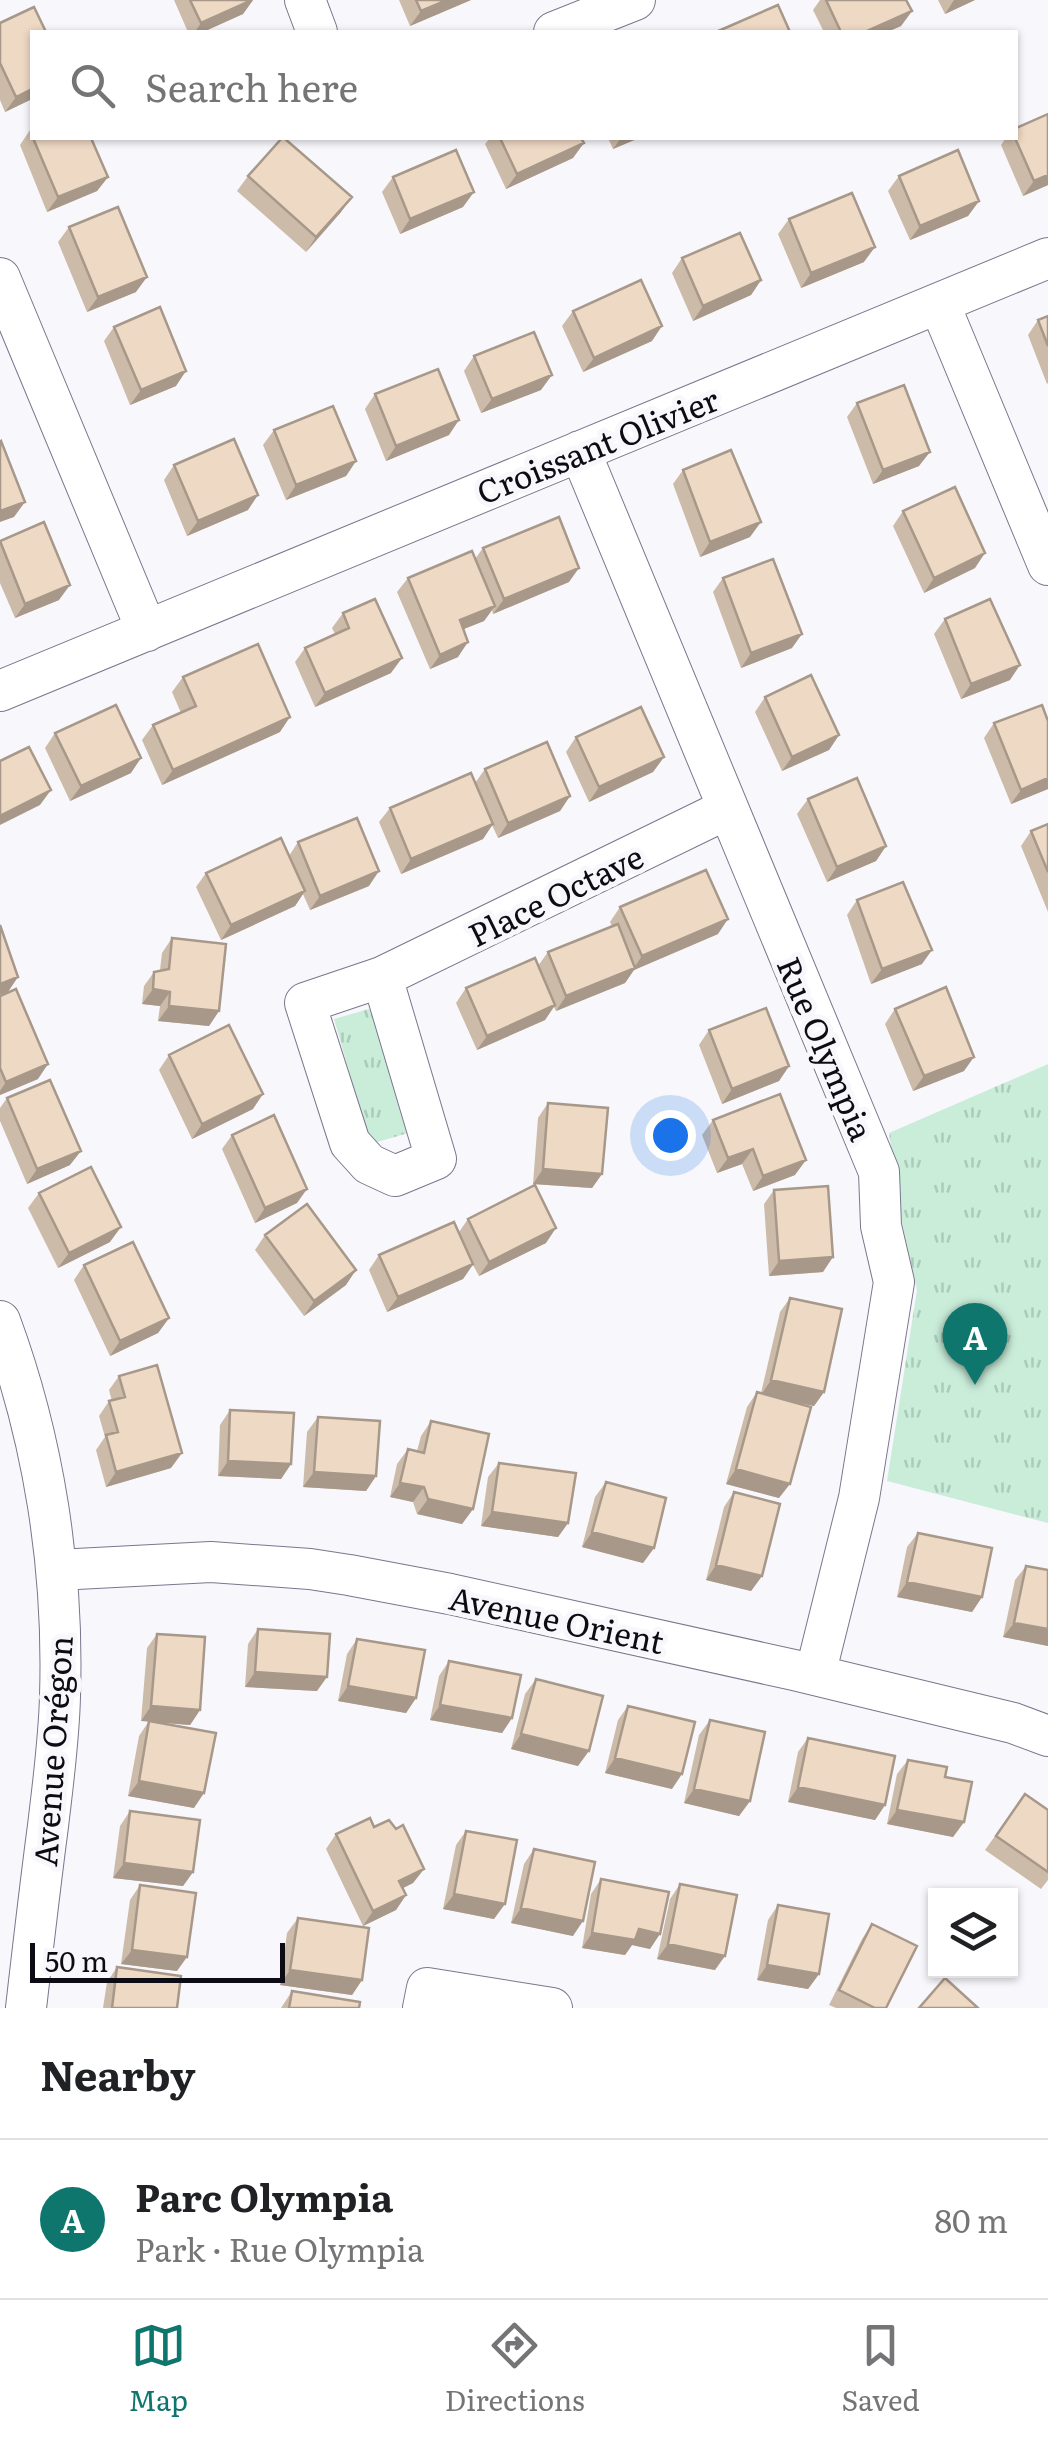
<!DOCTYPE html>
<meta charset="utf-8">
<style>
:root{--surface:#fff;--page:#f2f2f2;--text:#202124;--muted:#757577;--line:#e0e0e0;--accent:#0f766e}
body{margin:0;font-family:Literata,serif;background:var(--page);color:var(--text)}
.controls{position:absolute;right:30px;bottom:30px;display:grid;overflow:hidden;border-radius:0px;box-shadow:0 2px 8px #0004}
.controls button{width:90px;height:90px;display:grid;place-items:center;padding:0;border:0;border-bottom:2px solid var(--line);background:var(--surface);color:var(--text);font:50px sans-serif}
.scale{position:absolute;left:30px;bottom:25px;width:255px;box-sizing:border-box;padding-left:10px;border:5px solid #0d0b13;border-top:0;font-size:28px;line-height:35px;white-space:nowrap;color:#0d0b13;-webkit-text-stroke:8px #f8f7fc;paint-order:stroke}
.you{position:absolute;left:670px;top:1135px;width:35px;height:35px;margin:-25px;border:8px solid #fff;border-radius:50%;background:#1a73e8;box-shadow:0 0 0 15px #1a73e833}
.badge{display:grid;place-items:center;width:65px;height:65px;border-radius:50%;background:var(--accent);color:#fff;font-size:32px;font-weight:700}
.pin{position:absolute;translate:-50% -82px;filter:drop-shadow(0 2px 5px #0008)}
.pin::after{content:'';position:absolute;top:52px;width:35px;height:30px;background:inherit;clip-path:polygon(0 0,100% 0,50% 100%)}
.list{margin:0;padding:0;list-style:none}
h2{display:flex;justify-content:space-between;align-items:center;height:130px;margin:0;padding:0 40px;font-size:42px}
h2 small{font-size:32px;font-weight:400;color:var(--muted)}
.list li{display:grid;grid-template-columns:65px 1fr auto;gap:30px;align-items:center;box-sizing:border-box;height:160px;padding:0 40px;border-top:2px solid var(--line)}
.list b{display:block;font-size:38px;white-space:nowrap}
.list p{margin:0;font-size:32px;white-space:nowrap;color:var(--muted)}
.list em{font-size:32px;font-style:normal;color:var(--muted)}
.icon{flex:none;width:55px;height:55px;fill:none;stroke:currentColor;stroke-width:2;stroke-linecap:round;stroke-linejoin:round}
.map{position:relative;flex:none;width:1048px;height:2008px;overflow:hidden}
.search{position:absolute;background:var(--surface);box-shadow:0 2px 8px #0004;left:30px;right:30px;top:30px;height:110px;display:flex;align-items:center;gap:25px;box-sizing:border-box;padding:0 35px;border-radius:0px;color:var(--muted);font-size:38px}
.sheet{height:290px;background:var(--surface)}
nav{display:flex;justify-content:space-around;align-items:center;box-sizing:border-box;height:140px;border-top:2px solid var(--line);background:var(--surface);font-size:28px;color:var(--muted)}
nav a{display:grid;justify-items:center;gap:5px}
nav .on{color:var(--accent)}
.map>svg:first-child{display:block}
.park{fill:url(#park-tufts)}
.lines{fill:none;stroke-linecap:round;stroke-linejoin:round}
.minor-casing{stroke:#7b768d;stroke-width:42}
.minor{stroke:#fff;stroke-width:40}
.wall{fill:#cdbba9}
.shaded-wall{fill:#a79889}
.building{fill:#eed9c4;stroke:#a79889;stroke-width:2.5}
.labels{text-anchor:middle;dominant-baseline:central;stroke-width:10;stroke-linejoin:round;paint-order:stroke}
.street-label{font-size:32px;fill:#0d0b13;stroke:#f8f7fc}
</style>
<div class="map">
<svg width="1048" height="2008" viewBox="0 0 1048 2008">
<defs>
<pattern id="park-tufts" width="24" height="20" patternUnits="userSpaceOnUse" patternTransform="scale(2.5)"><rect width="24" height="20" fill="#caedda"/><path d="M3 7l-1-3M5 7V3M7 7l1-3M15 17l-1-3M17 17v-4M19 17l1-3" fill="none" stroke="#accaba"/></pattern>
</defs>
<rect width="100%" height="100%" fill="#f8f7fc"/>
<path class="park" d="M376 1007 412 1132 370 1144 334 1019Z
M1048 1064V1523L887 1481 917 1290 901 1218 889 1133Z"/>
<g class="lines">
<defs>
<path id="minor" d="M305 0 317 32
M554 32 635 0
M0 278 147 631
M939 303 1048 565
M580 451 879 1172 881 1226 894 1282 859 1498 815 1675
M0 691 1048 258
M382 977 436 1159 395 1176 369 1164 350 1143 305 1003 382 977 727 809
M0 1321C44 1440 64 1569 60 1696 59 1740 53 1783 48 1826 40 1886 33 1947 26 2008
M57 1570 211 1562 310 1569 349 1575 450 1594 794 1670 1013 1723 1048 1736
M423 2008 427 1988 552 2008"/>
</defs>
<use href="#minor" class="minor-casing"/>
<use href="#minor" class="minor"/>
</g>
<path class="wall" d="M174 0H253L243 14 203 32H188Z
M399 0H471L410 26Z
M820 0H906L912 11 901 26 887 32H824L813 10Z
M938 0H975L945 14Z
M0 23 32 99 5 112 0 100Z
M30 130 108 177 97 191 47 212 20 145Z
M490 138H581L573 158 506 189 485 144Z
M608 138H639L613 149Z
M1006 138H1016L1048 185 1023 196 1001 145Z
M248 176 341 212 306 252 237 191Z
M899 176 979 201 968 216 910 240 888 191Z
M393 177 463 207 400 234 382 192Z
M789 219 864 262 801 288 778 234Z
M69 227 136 292 87 312 58 242Z
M682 258 761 280 751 295 693 321 672 273Z
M573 311 652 341 583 372 562 326Z
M1048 316V383L1047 384 1028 335 1038 320Z
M114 327 176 386 130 405 104 341Z
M474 356 541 390 481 413 464 371Z
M375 394 449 435 386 461 365 409Z
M857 403 919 466 873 484 847 417Z
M274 430 356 461 346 476 286 500 263 445Z
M174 465 248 510 187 536 164 480Z
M683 470 750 537 700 557 673 484Z
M903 511 975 568 924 593 893 526Z
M0 541 59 600 15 618 0 583Z
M483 548 569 582 493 614 492 610 484 621 463 629 458 657 430 669 397 592 408 578 475 559Z
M723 578 792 648 741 668 713 592Z
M343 613 391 673 315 707 295 662 305 648 335 634 332 628Z
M945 619 1010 680 961 699 934 634Z
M183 677 280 732 162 785 142 740 153 725 181 713 172 692Z
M765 697 839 735 829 750 782 771 755 712Z
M994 723 1048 789 1011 804 984 738Z
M55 733 131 773 70 801 45 748Z
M576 737 664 757 653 772 589 802 566 752Z
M485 769 570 796 560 811 498 838 492 825 483 839 401 874 379 822 390 808 475 783Z
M808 799 886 846 876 861 827 882 797 814Z
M1048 824V912L1021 846 1031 831Z
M298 842 369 886 310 910 303 894 295 906 221 940 196 887 206 873 289 856Z
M857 900 922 964 871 984 847 915Z
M620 907 718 934 634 970 625 983 556 1011 554 1007 545 1020 477 1050 456 1003 466 988 538 966 548 952 612 926 610 922Z
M172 938 219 1011 209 1026 158 1021 160 1006 142 1004 144 986 154 972 160 970 162 953Z
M0 996 38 1079 0 1095Z
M895 1009 964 1071 913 1091 885 1024Z
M709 1030 789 1066 779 1081 722 1104 699 1045Z
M169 1055 253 1109 192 1139 159 1070Z
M7 1098 70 1165 27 1184 0 1121V1108Z
M548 1103 602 1174 592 1188 533 1184 538 1118Z
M713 1120 795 1175 753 1191 742 1164 717 1173 702 1135Z
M232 1135 297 1203 255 1223 222 1149Z
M774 1190 823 1272 769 1276 764 1204Z
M39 1193 110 1242 58 1268 28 1208Z
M468 1219 546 1243 479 1276 473 1265 463 1279 387 1312 369 1270 379 1255 459 1232Z
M265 1235 346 1285 304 1316 255 1250Z
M84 1265 169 1318 158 1333 110 1356 74 1280Z
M790 1298 824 1392 814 1406 794 1402 779 1498 726 1484 747 1407 757 1392 761 1393 780 1312Z
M119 1376 171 1468 106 1487 96 1450 105 1437 99 1416 109 1401H112L109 1390Z
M230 1410 291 1464 281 1479 218 1476 220 1425Z
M318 1417 376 1476 366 1491 303 1487 307 1432Z
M431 1421 473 1509 462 1524 417 1514 413 1502 390 1497 397 1464 408 1449 417 1451 421 1436Z
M499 1463 568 1523 558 1537 481 1526 488 1477Z
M606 1482 654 1548 643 1563 582 1547 595 1497Z
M734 1492 762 1576 751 1591 706 1580 724 1507Z
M918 1533 982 1597 972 1612 897 1597 907 1547Z
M1026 1566 1048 1570V1646L1003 1637 1015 1580Z
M258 1629 317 1691 245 1687 248 1644Z
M157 1634 200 1710 190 1725 151 1722 194 1808 128 1796 139 1736 149 1721H141L147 1648Z
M357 1639 416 1698 406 1713 338 1701 347 1654Z
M449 1661 512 1718 502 1733 430 1720 439 1676Z
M536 1679 578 1766 511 1749 525 1694Z
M628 1706 672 1789 605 1773 618 1720Z
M710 1720 750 1801 739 1816 684 1803 699 1735Z
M808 1738 885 1805 875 1820 788 1802 798 1752Z
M908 1760 945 1777 964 1822 953 1837 887 1824 897 1774Z
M1025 1794 1048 1810V1880L1041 1889 985 1850Z
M130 1811 193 1872 183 1886 113 1878 120 1826Z
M374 1827 424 1869 413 1883 403 1888 406 1895 396 1910 363 1926 326 1849 336 1834Z
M466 1831 494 1919 443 1909 456 1845Z
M534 1849 573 1936 511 1923 524 1864Z
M601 1879 650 1949 632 1945 625 1955 582 1948 591 1894Z
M680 1884 715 1970 657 1959 670 1899Z
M140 1885 177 1971 121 1964 130 1900Z
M778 1905 819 1974 808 1989 757 1980 768 1920Z
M298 1918 362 1980 352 1995 280 1985 287 1933Z
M872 1924 886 2008H836L829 2005 862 1939Z
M117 1967 177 2008H103L107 1982Z
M292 1991 359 2008H281Z"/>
<path class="shaded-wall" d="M253 0 243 14 203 32H195L201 23Z
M447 0H471L410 26 421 11Z
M954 0H975L945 14Z
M912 11 901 26 887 32H865Z
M32 89V99L5 112 16 97Z
M621 138H639L613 149Z
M584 143 573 158 506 189 517 174Z
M1048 175V185L1023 196 1034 181Z
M108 177 97 191 47 212 58 197Z
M474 192 463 207 400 234 410 219Z
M352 197 341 212 306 252 316 237Z
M979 201 968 216 910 240 920 226Z
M875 247 864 262 801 288 811 273Z
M147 277 136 292 87 312 98 297Z
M761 280 751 295 693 321 703 306Z
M662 326 652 341 583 372 594 358Z
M186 371 176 386 130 405 141 390Z
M552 375 541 390 481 413 492 399Z
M459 420 449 435 386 461 396 446Z
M930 452 919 466 873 484 883 470Z
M356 461 346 476 286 500 296 485Z
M258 495 248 510 187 536 198 521Z
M25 502 14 517 0 522V511Z
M761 522 750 537 700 557 710 542Z
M985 553 975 568 924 593 934 578Z
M579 568 569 582 493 614 504 599Z
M70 585 59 600 15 618 25 604Z
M495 606 484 621 449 635 460 620Z
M802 634 792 648 741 668 751 653Z
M468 642 458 657 430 669 440 655Z
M402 658 391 673 315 707 325 693Z
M1020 665 1010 680 961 699 971 684Z
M290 717 280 732 162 785 173 770Z
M839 735 829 750 782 771 792 757Z
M664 757 653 772 589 802 599 787Z
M141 758 131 773 70 801 81 786Z
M1048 778V789L1011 804 1021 790Z
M51 790 40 805 0 825V816Z
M570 796 560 811 498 838 508 823Z
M493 824 483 839 401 874 411 859Z
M886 846 876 861 827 882 837 867Z
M379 871 369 886 310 910 320 896Z
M305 891 295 906 221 940 231 925Z
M728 919 718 934 634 970 625 983 556 1011 566 996 633 969 642 956Z
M932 950 922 964 871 984 882 969Z
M18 977 8 992 0 995V984Z
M153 989 170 992 160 1006 142 1004Z
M555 1005 545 1020 477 1050 487 1036Z
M169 1006 219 1011 209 1026 158 1021Z
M974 1057 964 1071 913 1091 924 1076Z
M48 1064 38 1079 0 1095V1091L6 1082Z
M789 1066 779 1081 722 1104 732 1089Z
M263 1094 253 1109 192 1139 202 1124Z
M753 1149 742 1164 717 1173 728 1158Z
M81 1151 70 1165 27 1184 37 1169Z
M806 1160 795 1175 753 1191 763 1176Z
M543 1169 602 1174 592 1188 533 1184Z
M307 1189 297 1203 255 1223 265 1208Z
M121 1227 110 1242 58 1268 69 1253Z
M556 1228 546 1243 479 1276 489 1262Z
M833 1257 823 1272 769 1276 779 1261Z
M473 1264 463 1279 387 1312 398 1297Z
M356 1270 346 1285 304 1316 314 1301Z
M169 1318 158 1333 110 1356 120 1341Z
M771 1380 824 1392 814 1406 761 1395Z
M182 1453 171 1468 106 1487 116 1472Z
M228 1461 291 1464 281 1479 218 1476Z
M736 1469 790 1484 779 1498 726 1484Z
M314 1472 376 1476 366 1491 303 1487Z
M400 1483 424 1487 413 1502 390 1497Z
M428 1499 473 1509 462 1524 417 1514Z
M492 1512 568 1523 558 1537 481 1526Z
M592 1532 654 1548 643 1563 582 1547Z
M716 1565 762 1576 751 1591 706 1580Z
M907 1582 982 1597 972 1612 897 1597Z
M1014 1623 1048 1629V1646L1003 1637Z
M255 1672 327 1677 317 1691 245 1687Z
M348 1686 416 1698 406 1713 338 1701Z
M440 1705 512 1718 502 1733 430 1720Z
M151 1706 200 1710 190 1725 141 1721Z
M521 1734 589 1751 578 1766 511 1749Z
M615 1758 682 1774 672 1789 605 1773Z
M139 1781 204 1793 194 1808 128 1796Z
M798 1787 885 1805 875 1820 788 1802Z
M694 1789 750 1801 739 1816 684 1803Z
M897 1810 964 1822 953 1837 887 1824Z
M124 1863 193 1872 183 1886 113 1878Z
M424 1869 413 1883 389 1895 399 1881Z
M454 1894 505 1904 494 1919 443 1909Z
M406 1895 396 1910 363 1926 373 1911Z
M521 1908 583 1921 573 1936 511 1923Z
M639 1929 660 1934 650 1949 632 1945 625 1955 582 1948 592 1933Z
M668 1944 725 1956 715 1970 657 1959Z
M132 1950 187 1957 177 1971 121 1964Z
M767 1965 819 1974 808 1989 757 1980Z
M290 1970 362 1980 352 1995 280 1985Z"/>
<path class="building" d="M190 0H252L201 23Z
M416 0H447L421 11Z
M826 0H906L912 11 865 32H841Z
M778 5 790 32H716Z
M34 7 46 32H32V89L16 97 0 63V23Z
M1048 114V175L1034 181 1015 138 1016 128Z
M33 138H91L108 177 58 197Z
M282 138H284L352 197 316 237 248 176Z
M500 138H581L584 143 517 174Z
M456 150 474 192 410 219 393 177Z
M958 150 979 201 920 226 899 176Z
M852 193 875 247 811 273 789 219Z
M118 207 147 277 98 297 69 227Z
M740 233 761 280 703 306 682 258Z
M641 280 662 326 594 358 573 311Z
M160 307 186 371 141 390 114 327Z
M1048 316V346L1038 320Z
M534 332 552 375 492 399 474 356Z
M438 369 459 420 396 446 375 394Z
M904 385 930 452 883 470 857 403Z
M333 406 356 461 296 485 274 430Z
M234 439 258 495 198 521 174 465Z
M1 441 25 502 0 511V442Z
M731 450 761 522 710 542 683 470Z
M955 487 985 553 934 578 903 511Z
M559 517 579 568 504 599 483 548Z
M44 522 70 585 25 604 0 541Z
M472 551 495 606 460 620 468 642 440 655 408 578Z
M773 559 802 634 751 653 723 578Z
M375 599 402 658 325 693 305 648 349 628 343 613Z
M990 599 1020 665 971 684 945 619Z
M258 644 290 717 173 770 153 725 196 706 183 677Z
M811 675 839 735 792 757 765 697Z
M116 705 141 758 81 786 55 733Z
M1042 705 1048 721V778L1021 790 994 723Z
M641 707 664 757 599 787 576 737Z
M547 742 570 796 508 823 485 769Z
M29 747 51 790 0 816V761Z
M471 773 493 824 411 859 390 808Z
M857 778 886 846 837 867 808 799Z
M357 818 379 871 320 896 298 842Z
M1048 824V872L1031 831Z
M281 838 305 891 231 925 206 873Z
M706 870 728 919 642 956 620 907Z
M903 882 932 950 882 969 857 900Z
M618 924 635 968 566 996 548 952Z
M0 925 18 977 0 984Z
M172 938 226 944 219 1011 169 1006 170 992 153 989 154 972 169 969Z
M535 958 555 1005 487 1036 466 988Z
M946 987 974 1057 924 1076 895 1009Z
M16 989 48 1064 6 1082 0 1068V996Z
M766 1008 789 1066 732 1089 709 1030Z
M229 1025 263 1094 202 1124 169 1055Z
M50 1080 81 1151 37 1169 7 1098Z
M780 1094 806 1160 763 1176 753 1149 728 1158 713 1120Z
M548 1103 608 1108 602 1174 543 1169Z
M274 1115 307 1189 265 1208 232 1135Z
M91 1167 121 1227 69 1253 39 1193Z
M535 1185 556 1228 489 1262 468 1219Z
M828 1186 833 1257 779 1261 774 1190Z
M307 1204 356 1270 314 1301 265 1235Z
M454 1222 473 1264 398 1297 379 1255Z
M133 1242 169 1318 120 1341 84 1265Z
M790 1298 842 1309 824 1392 771 1380Z
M157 1365 182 1453 116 1472 106 1435 118 1432 109 1401 125 1397 119 1376Z
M757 1392 811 1407 790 1484 736 1469Z
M230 1410 294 1413 291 1464 228 1461Z
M318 1417 380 1421 376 1476 314 1472Z
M431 1421 489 1434 473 1509 428 1499 424 1487 400 1483 408 1449 424 1453Z
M499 1463 576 1473 568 1523 492 1512Z
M606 1482 666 1498 654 1548 592 1532Z
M734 1492 780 1504 762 1576 716 1565Z
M918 1533 992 1548 982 1597 907 1582Z
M1026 1566 1048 1570V1629L1014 1623Z
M258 1629 330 1634 327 1677 255 1672Z
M157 1634 205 1637 200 1710 151 1706Z
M357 1639 425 1650 416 1698 348 1686Z
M449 1661 521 1675 512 1718 440 1705Z
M536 1679 603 1696 589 1751 521 1734Z
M628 1706 695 1722 682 1774 615 1758Z
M710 1720 765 1732 750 1801 694 1789Z
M149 1721 216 1733 204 1793 139 1781Z
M808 1738 895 1756 885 1805 798 1787Z
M908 1760 947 1767 945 1777 972 1782 964 1822 897 1810Z
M1025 1794 1048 1810V1872L996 1836Z
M130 1811 200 1820 193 1872 124 1863Z
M370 1818 374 1827 389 1820 396 1829 403 1825 424 1869 399 1881 406 1895 373 1911 336 1834Z
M466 1831 517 1840 505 1904 454 1894Z
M534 1849 595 1862 583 1921 521 1908Z
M601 1879 669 1892 660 1934 639 1929 635 1940 592 1933Z
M680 1884 737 1895 725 1956 668 1944Z
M140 1885 196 1893 187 1957 132 1950Z
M778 1905 829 1914 819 1974 767 1965Z
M298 1918 369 1928 362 1980 290 1970Z
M872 1924 917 1946 886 2008H875L839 1990Z
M117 1967 181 1976 177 2008H112Z
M945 1978 978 2008H919Z
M292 1991 360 2002 359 2008H289Z"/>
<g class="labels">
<g class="street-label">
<text transform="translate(597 444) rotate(-22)">Croissant Olivier</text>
<text transform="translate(555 894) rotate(-26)">Place Octave</text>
<text transform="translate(827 1048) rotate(67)">Rue Olympia</text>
<text transform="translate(557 1618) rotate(12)">Avenue Orient</text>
<text transform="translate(51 1751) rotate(-86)">Avenue Orégon</text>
</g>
</g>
</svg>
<div class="controls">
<button><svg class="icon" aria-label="layers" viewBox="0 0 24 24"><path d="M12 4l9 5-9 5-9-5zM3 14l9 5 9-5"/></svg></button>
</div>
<div class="scale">50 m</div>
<div class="you"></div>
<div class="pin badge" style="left:975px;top:1385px">A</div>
<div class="search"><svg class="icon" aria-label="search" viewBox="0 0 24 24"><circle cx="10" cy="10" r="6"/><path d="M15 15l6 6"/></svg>Search here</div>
</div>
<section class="sheet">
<h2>Nearby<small></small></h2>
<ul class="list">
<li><span class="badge">A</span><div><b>Parc Olympia</b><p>Park · Rue Olympia</p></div><em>80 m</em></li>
</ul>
</section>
<nav>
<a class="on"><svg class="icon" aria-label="map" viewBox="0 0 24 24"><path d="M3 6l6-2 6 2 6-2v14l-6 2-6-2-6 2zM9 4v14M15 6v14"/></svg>Map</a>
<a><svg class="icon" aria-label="directions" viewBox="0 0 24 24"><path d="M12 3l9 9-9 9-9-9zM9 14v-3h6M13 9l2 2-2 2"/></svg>Directions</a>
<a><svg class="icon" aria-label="saved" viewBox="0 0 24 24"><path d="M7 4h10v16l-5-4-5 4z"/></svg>Saved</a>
</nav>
